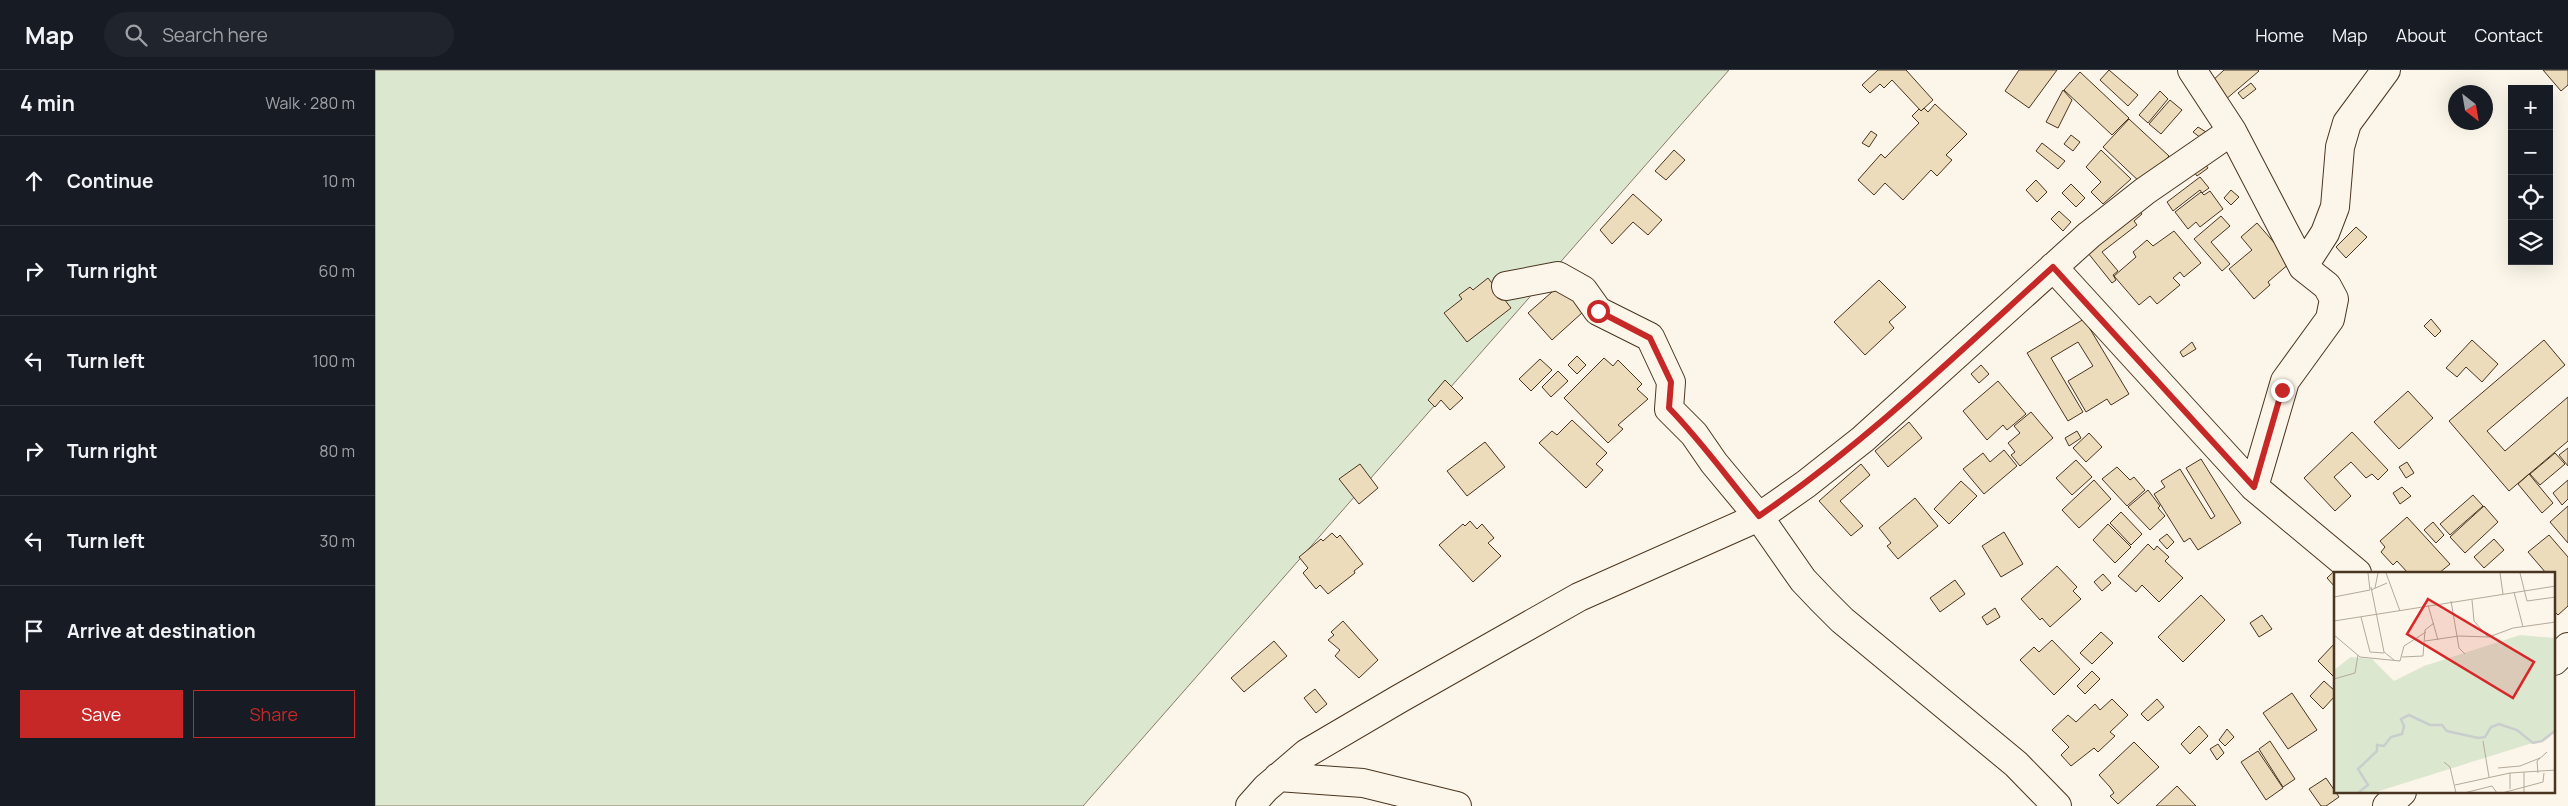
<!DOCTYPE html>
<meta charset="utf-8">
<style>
:root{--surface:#171b24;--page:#20242c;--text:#f1f3f6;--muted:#9ea1a6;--line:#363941;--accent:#c62828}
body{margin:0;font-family:Manrope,sans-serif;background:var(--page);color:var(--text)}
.controls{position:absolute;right:15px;top:15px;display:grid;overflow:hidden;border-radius:0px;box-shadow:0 5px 20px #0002}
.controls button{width:45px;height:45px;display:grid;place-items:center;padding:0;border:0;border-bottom:1px solid var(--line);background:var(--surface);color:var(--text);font:25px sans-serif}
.compass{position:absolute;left:2073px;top:15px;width:45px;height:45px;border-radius:50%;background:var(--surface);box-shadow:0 5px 20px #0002;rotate:149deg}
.stop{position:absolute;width:15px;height:15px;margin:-11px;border:4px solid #c62828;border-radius:50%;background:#fff}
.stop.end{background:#c62828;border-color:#fff;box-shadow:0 1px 5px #0008}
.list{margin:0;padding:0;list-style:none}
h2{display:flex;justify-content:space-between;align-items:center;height:65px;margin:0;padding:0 20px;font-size:21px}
h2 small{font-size:16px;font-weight:400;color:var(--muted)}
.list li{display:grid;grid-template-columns:32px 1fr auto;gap:15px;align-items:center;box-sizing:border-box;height:90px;padding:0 20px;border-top:1px solid var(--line)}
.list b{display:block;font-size:19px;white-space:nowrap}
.list em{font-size:16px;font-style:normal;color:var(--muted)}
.actions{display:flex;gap:10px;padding:15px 20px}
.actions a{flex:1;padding:11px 0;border:1px solid var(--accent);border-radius:0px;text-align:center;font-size:18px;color:var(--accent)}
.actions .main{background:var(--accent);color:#fff}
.icon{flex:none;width:28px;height:28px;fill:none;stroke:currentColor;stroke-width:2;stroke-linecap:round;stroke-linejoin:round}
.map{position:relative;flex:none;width:2193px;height:736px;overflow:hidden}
header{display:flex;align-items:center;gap:30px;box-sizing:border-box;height:70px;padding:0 25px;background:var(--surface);border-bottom:1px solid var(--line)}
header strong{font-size:24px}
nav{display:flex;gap:28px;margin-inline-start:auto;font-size:18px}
.search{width:350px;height:45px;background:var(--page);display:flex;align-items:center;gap:12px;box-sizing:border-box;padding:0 18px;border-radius:28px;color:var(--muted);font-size:19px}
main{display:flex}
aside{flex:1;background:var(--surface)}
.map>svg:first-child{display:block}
.green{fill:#dce7d0;stroke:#887966}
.building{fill:#ecdcbc;stroke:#4a3520}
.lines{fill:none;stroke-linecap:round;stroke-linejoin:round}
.minor-casing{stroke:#4a3520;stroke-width:30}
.minor{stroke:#fbf6e9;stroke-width:28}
.route{stroke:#c62828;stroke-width:6}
.inset-river{fill:none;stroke:#c9cecd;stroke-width:2.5}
.inset-road{fill:none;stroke:#b4a999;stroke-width:1}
.view{fill:#d62828;fill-opacity:0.15;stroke:#d62828;stroke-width:2.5}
.inset-edge{fill:none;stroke:#4a3520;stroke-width:2.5}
</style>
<header>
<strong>Map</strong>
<div class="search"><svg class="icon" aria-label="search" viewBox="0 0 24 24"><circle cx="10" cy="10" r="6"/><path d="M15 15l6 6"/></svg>Search here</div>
<nav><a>Home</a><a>Map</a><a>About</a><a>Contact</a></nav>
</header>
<main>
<aside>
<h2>4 min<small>Walk · 280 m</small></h2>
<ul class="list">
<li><svg class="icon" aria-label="ahead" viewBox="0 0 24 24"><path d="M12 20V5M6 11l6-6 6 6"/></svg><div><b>Continue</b></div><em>10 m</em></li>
<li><svg class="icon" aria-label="right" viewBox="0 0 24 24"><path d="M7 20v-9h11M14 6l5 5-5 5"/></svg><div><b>Turn right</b></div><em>60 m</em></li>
<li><svg class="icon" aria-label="left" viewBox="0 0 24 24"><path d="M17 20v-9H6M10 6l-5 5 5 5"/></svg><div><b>Turn left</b></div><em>100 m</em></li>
<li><svg class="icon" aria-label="right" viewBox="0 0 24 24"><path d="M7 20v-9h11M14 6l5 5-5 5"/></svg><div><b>Turn right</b></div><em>80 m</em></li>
<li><svg class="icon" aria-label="left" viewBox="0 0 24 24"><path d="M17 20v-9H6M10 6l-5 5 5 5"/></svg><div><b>Turn left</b></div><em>30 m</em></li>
<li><svg class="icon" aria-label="arrive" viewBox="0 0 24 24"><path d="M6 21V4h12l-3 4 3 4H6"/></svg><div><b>Arrive at destination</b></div></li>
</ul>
<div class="actions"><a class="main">Save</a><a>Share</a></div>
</aside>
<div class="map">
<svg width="2193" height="736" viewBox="0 0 2193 736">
<rect width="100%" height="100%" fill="#fbf6e9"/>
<path class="green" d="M0 0H1354L708 736H0Z"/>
<path class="building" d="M1503 0H1531L1558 30 1546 41 1517 10 1509 18 1505 14 1495 23 1487 15Z
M1644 0H1682L1654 38 1630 21Z
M1734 0 1763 25 1753 36 1725 10Z
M1849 0H1883L1884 1 1850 30 1835 13Z
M2168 0H2193V15L2186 21Z
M1705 2 1754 48 1737 65 1689 20Z
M1876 13 1881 19 1868 29 1863 23Z
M1688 20 1697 30 1683 58 1671 52Z
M1785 21 1793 29 1773 53 1764 45Z
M1795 30 1807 40 1786 64 1774 54Z
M1560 34 1592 64 1571 85 1577 90 1562 106 1556 100 1528 130 1510 113 1499 125 1483 110 1506 84 1510 88 1544 53 1537 46 1544 39 1546 41 1549 38 1553 42Z
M1754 49 1794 86 1768 115 1728 77Z
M1823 57 1831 62 1826 68 1818 62Z
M1496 61 1502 65 1494 77 1487 73Z
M1696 65 1705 72 1698 81 1689 74Z
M1667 73 1690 91 1683 99 1661 81Z
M1299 80 1310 90 1291 110 1280 101Z
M1726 80 1756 109 1728 134 1716 122 1726 112 1711 97Z
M1826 89 1833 98 1822 106 1815 97Z
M1825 107 1834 118 1827 123 1825 120 1798 141 1792 132Z
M1661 110 1672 122 1662 132 1651 120Z
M1696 114 1710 128 1701 137 1687 123Z
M1856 120 1864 127 1856 135 1849 128Z
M1835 121 1848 139 1825 157 1821 152 1813 159 1800 142 1826 122 1829 125Z
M1258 124 1287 150 1273 165 1258 152 1237 174 1225 160Z
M1762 137 1767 144 1759 151 1762 155 1727 182 1743 201 1738 205 1741 210 1737 213 1709 178Z
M1684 141 1696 152 1688 161 1676 149Z
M1846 146 1855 156 1836 172 1855 194 1847 201 1819 169Z
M1882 153 1916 192 1893 212 1895 215 1879 229 1854 199 1877 180 1866 167Z
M1981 157 1992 167 1971 188 1961 177Z
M1799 161 1826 193 1809 207 1805 202 1798 208 1805 215 1782 234 1775 226 1764 235 1739 206 1761 187 1758 182 1772 170 1778 176Z
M1113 208 1136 238 1092 272 1069 243 1087 229 1084 225 1095 217 1098 220Z
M1504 210 1531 237 1514 252 1519 258 1490 285 1459 252Z
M1185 215 1208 242 1177 270 1153 243Z
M1709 249 1754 324 1736 335 1732 329 1711 342 1693 311 1718 296 1703 272 1676 288 1708 342 1693 351 1652 283Z
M2056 249 2066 261 2060 267 2049 256Z
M2097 270 2123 294 2107 312 2091 297 2082 307 2071 298Z
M2169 270 2190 295 2112 361 2130 381 2193 327V371L2134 421 2074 351Z
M1817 272 1821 279 1808 287 1805 282Z
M1202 286 1211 295 1202 304 1193 295Z
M1229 288 1238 296 1243 290 1267 314 1262 319 1273 329 1243 355 1248 359 1233 373 1189 328Z
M1165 289 1177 300 1156 321 1144 309Z
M1606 295 1614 304 1604 313 1596 304Z
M1183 301 1193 311 1176 327 1167 317Z
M1070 310 1088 328 1075 340 1066 330 1060 337 1053 330Z
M1623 311 1651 344 1632 360 1628 355 1612 370 1588 341Z
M2033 321 2058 348 2024 379 1999 352Z
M1656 342 1678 368 1645 396 1636 385 1640 382 1633 373 1645 363 1639 356Z
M1197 350 1232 383 1221 394 1228 400 1211 418 1164 373 1177 361 1182 365Z
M1534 352 1547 368 1513 397 1500 381Z
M1702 361 1706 368 1694 376 1690 368Z
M1977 362 2013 400 2003 410 1997 404 1991 408 1976 392 1959 407 1976 426 1960 441 1929 408Z
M1714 363 1727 377 1711 392 1698 378Z
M1110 372 1130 397 1092 426 1072 401Z
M2193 378V396L2184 385Z
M1629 380 1642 396 1609 424 1588 399 1608 383 1615 392Z
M2180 383 2190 394 2165 415 2155 404Z
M1826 389 1866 453 1823 480 1815 468 1809 472 1779 424 1790 417 1786 411 1805 399 1836 449 1840 446 1811 398Z
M1701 390 1717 407 1697 425 1681 408Z
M2032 392 2039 403 2031 408 2024 397Z
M985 394 1003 418 984 434 964 409Z
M1486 394 1495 405 1465 431 1488 456 1476 466 1444 431Z
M1742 397 1755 410 1759 407 1770 420 1752 436 1727 409Z
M2154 404 2178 433 2167 443 2143 414Z
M1719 410 1736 429 1704 458 1687 440Z
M2193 410V429L2187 435 2178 423Z
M1586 411 1602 426 1574 454 1559 439Z
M2027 417 2036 426 2025 434 2018 423Z
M1773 420 1785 436 1783 438 1790 446 1775 460 1753 437Z
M2098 425 2108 436 2075 465 2065 454Z
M1540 428 1563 456 1523 489 1512 476 1516 473 1504 458Z
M2109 436 2123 452 2090 483 2075 467Z
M2193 436V473L2175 452Z
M1746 442 1767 464 1756 475 1735 453Z
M2032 447 2075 494 2064 503H2033L2022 491 2018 495 2006 482 2010 477 2005 471Z
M1095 451 1102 459 1107 454 1119 468 1113 473 1126 486 1098 512 1064 475 1088 454 1090 456Z
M2058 452 2069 465 2061 473 2049 460Z
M1733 454 1756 477 1740 493 1718 470Z
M1629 462 1648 494 1626 507 1607 476Z
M957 463 962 468 965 465 988 494 979 501 980 503 953 524 945 515 941 519 928 503 933 498 924 487 946 469 948 471Z
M1792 464 1799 472 1792 479 1784 470Z
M2174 465 2193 487V536L2183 545 2179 541V503H2171L2153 482Z
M2119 469 2129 480 2109 498 2099 487Z
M1773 474 1779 480 1782 476 1794 487 1790 491 1808 508 1784 532 1767 515 1761 522 1743 506Z
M1973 488 1987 503H1960V517L1952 508Z
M1682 496 1702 517 1698 521 1706 529 1675 557 1667 548 1665 550 1646 529Z
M1728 504 1736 513 1727 521 1719 512Z
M1580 510 1590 524 1565 542 1555 528Z
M1826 525 1850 550 1808 592 1783 567Z
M1620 538 1625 547 1612 555 1607 547Z
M1887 545 1897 559 1884 567 1875 553Z
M968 551 1003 590 984 608 960 586 965 580 953 570 959 565 956 562Z
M1726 562 1738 573 1717 594 1705 583Z
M1677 570 1705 599 1679 625 1645 590 1659 577 1664 582Z
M899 571 912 586 869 622 856 608Z
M1960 573V608L1943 591Z
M1717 601 1725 609 1710 624 1702 616Z
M1949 611 1960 621V626L1948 639 1935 626Z
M940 619 952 634 941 643 929 628Z
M1917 623 1942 660 1913 679 1888 643Z
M1737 629 1753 645 1735 662 1740 666 1723 682 1719 678 1696 696 1686 685 1694 677 1677 660 1693 645 1701 652 1720 634 1725 640Z
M1782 629 1789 637 1773 651 1766 644Z
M1824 656 1833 666 1815 684 1806 674Z
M1852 659 1859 667 1850 676 1844 670Z
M1895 671 1920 709 1908 717 1884 679Z
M1759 672 1784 697 1743 734 1735 726 1739 723 1735 717 1724 705Z
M1843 674 1849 683 1842 690 1835 679Z
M1883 681 1908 718 1891 730 1866 692Z
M1951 708 1964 727 1951 736H1946L1934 719Z
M1802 716 1821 736H1781Z"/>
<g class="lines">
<defs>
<path id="minor" d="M1817 0 1857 61 1928 197 1952 216 1959 229 1955 249 1910 311 1879 417
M1678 197 1879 417 1982 503
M1928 197 1950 163 1960 137 1965 77 1972 53 2011 0
M1131 216 1183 206 1208 220 1223 241 1275 267 1296 312 1294 339 1319 364 1339 393 1384 447 1428 510 1447 530 1467 550 1641 694 1682 736
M2179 591 2193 577
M903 707 988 713 1082 736
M875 736 891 718 932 683 1024 629 1204 527 1384 447 1431 414 1488 369 1714 165 1770 121 1857 61
M2012 736 2027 722"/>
</defs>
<use href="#minor" class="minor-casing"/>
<use href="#minor" class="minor"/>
</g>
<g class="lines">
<path class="route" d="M1223 241 1275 268 1296 312 1294 338C1327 372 1354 410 1384 446 1490 373 1582 284 1678 197L1879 417 1907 320"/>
</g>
<g transform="translate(1959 502)">
<rect width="221" height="221" fill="#fbf6e9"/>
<path d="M186 63 221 66V160L214 166 39 221H0V98L17 85 38 87 60 109 90 94Z" fill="#dce7d0"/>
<path class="inset-river" d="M24 221 34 213 24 197 43 179V173L50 174 57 165 68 162 70 154 67 147 75 143 96 153H108L113 159 144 166 151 165 157 155 165 152 183 158 199 171 208 169 222 158"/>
<path class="inset-road" d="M52 1 66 39M166 1 169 22M186 1 193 29 222 25M37 15 50 80 60 88M41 16 44 1M37 18 53 11M180 20 189 55M0 25 36 18 34 1M138 28 140 49 154 65M117 29 125 76 131 82M94 33 104 68M27 45 36 80 50 81M0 49 222 14M0 63 26 85 66 89 70 74 92 60M91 69 125 64 155 65 179 56 222 50M68 85 89 84 91 58 100 51M0 107 21 101 24 83M149 169 155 205M110 190 116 195 122 221M164 196 186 194 206 186M190 200V221M176 201V217M204 201 203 189 213 180M121 213 176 201 222 198M130 221 158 214 163 221M168 221 209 210 210 201"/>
<path class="view" d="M94 27 200 90 179 126 73 62Z"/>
<rect width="221" height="221" class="inset-edge"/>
</g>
</svg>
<div class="controls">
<button>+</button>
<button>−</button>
<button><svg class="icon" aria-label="locate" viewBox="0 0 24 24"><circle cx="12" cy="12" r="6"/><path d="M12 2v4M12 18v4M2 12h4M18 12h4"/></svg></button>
<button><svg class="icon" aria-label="layers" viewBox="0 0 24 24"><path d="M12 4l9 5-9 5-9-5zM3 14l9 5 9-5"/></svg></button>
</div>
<svg class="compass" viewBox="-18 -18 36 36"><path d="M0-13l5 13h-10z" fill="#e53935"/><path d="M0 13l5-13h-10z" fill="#9ea1a6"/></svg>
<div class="stop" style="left:1223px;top:241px"></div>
<div class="stop end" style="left:1907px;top:320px"></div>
</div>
</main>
